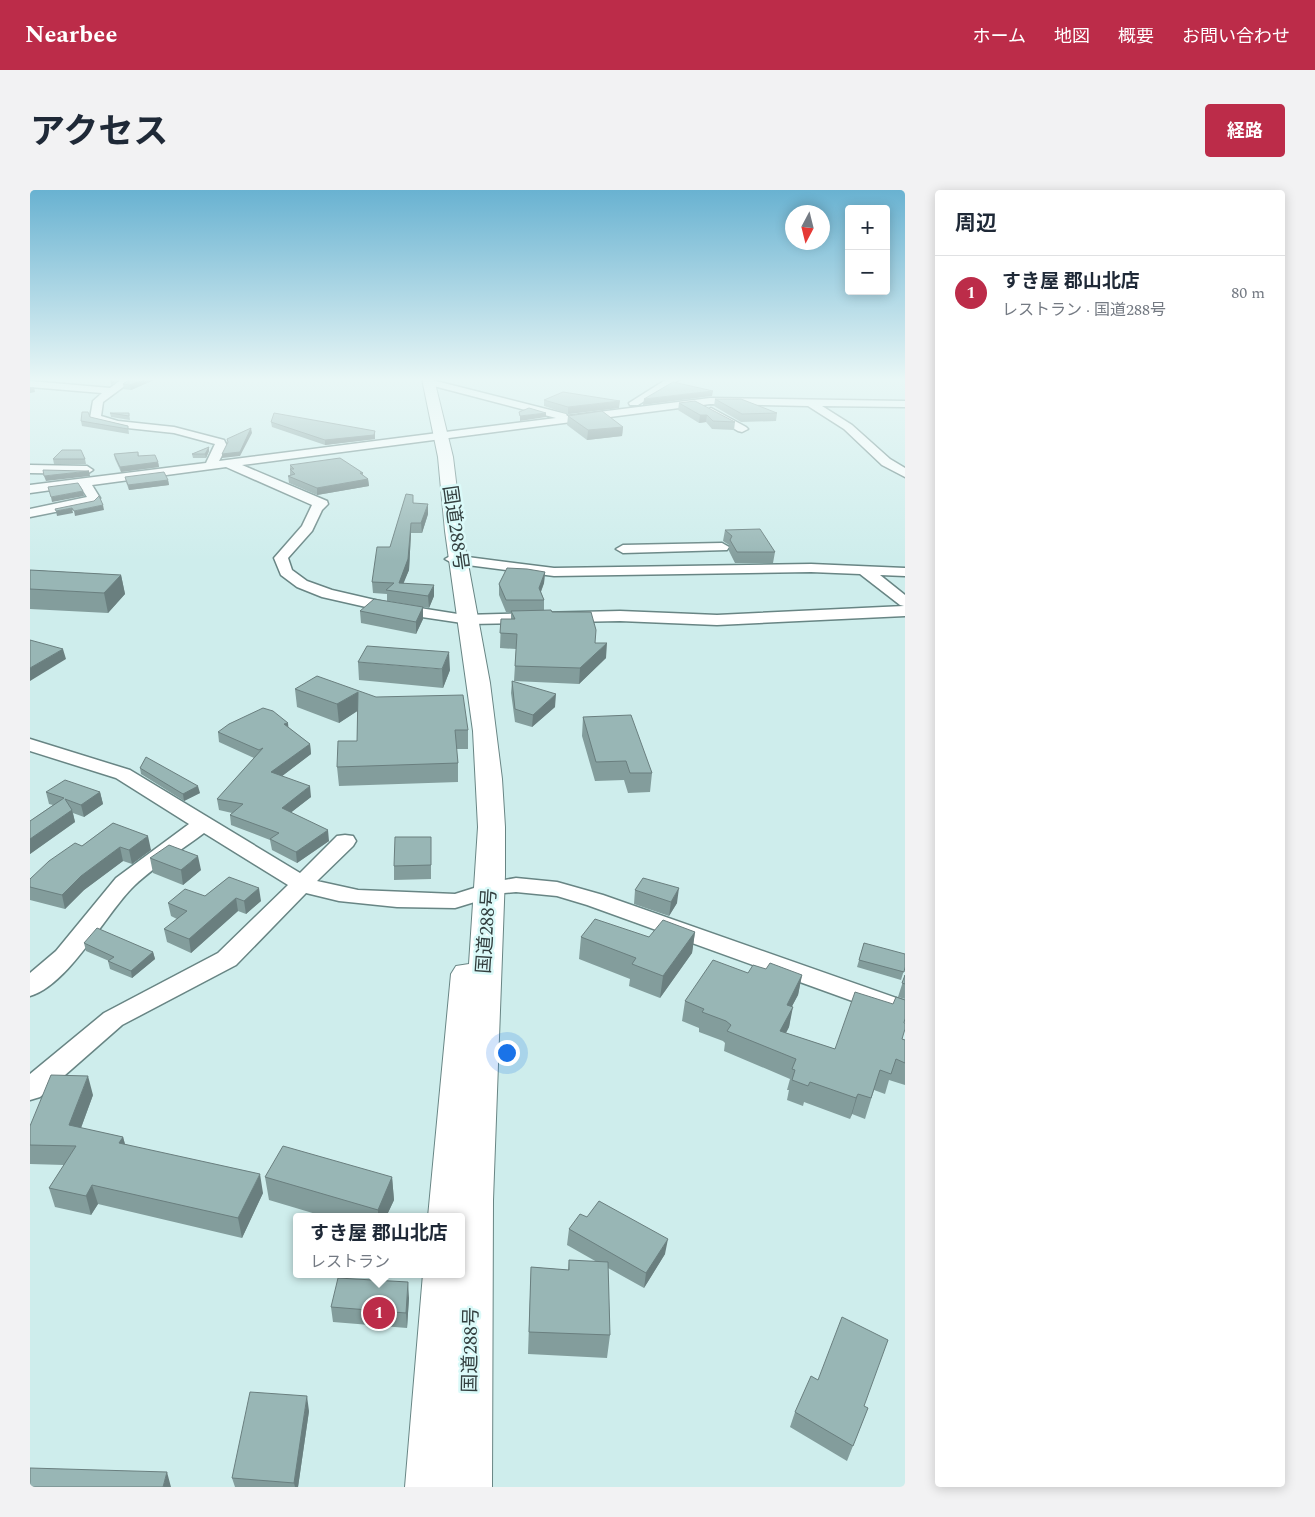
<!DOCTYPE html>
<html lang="ja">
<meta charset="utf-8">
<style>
:root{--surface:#fff;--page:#f2f2f3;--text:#1f2937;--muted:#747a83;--line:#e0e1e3;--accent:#bc2c49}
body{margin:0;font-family:Spectral,"Noto Sans JP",serif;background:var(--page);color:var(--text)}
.controls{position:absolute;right:15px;top:15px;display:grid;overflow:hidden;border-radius:5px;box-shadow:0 2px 12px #0003}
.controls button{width:45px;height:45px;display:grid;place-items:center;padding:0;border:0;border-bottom:1px solid var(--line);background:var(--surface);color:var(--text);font:25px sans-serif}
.compass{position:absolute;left:755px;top:15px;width:45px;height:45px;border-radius:50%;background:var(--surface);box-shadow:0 2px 12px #0003;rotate:187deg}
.you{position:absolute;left:476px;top:862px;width:18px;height:18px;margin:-12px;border:4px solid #fff;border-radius:50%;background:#1a73e8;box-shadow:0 0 0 8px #1a73e833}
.badge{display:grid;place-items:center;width:32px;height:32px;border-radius:50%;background:var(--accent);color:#fff;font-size:16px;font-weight:700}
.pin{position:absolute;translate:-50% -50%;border:2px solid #fff;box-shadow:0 1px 5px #0006}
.popup{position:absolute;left:263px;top:1023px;width:172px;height:65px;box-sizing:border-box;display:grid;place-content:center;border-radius:5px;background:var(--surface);filter:drop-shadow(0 1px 4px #0005);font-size:16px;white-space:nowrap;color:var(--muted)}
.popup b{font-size:19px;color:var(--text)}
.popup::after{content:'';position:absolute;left:50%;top:100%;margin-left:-10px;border:10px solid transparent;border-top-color:var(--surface)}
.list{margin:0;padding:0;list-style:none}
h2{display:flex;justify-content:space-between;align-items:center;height:65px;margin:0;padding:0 20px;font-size:21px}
h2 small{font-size:16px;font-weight:400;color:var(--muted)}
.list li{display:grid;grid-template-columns:32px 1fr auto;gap:15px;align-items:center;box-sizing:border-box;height:75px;padding:0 20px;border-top:1px solid var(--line)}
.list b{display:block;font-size:19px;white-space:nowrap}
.list p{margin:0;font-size:16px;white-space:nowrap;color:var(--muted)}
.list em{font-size:16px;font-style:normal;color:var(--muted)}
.map{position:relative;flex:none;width:875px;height:1297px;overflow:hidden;border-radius:5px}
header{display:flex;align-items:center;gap:30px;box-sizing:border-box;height:70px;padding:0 25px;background:var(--accent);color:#fff}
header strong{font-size:24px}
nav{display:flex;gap:28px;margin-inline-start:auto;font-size:18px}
.intro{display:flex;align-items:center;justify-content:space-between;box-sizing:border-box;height:120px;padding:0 30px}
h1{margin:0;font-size:35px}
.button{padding:12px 22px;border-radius:5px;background:var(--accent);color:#fff;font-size:18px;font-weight:700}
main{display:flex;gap:30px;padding:0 30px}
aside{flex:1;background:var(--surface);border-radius:5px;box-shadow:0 2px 12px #0003}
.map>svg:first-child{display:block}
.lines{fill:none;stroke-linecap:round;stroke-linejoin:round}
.minor-casing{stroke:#688584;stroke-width:3}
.highway-casing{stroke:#688584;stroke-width:2}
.minor{fill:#fff;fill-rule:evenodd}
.highway{fill:#fff;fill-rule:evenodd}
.wall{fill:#839d9c}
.shaded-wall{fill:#6a7f7f}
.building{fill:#98b6b5;stroke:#6a7f7f}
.labels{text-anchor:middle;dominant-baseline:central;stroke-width:5;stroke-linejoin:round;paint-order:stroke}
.street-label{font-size:19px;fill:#333f3f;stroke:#dbfaf9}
</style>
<header>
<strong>Nearbee</strong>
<nav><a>ホーム</a><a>地図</a><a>概要</a><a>お問い合わせ</a></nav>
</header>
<div class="intro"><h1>アクセス</h1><a class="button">経路</a></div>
<main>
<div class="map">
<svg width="875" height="1297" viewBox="0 0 875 1297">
<rect width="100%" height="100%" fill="#ceedec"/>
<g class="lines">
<defs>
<path id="minor" d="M92 189H104L73 212 71 226 88 231 144 237 194 250 197 256 189 271 526 228 396 194 394 192 398 189 536 224 537 226 680 208 875 211V217L792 216 822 235 860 269 875 278V287L852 275 814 239 778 216 680 214 212 275 297 311 298 314 292 320 282 341 258 368 262 380 277 391 302 400 358 413 434 425 590 421 687 425 874 416 870 415 830 384 781 382 524 386 422 373 415 369 422 365 524 378 781 374 875 378V386L850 385 875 405V426L687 435 590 431 439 434 358 422 292 407 267 397 251 385 244 368 272 336 282 315 196 277 62 295 70 308 65 314 0 327V319L57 307 50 296 0 303V295L176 273 185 254 144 243 88 237 61 230 60 228 63 211 72 203 0 197V191L80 198Z
M637 189H650L608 215H600L599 213Z
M681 218 716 237 718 239 712 242 708 241 677 223 676 221Z
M0 275 57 276 63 280 57 284 0 283Z
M692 353 699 357 697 360 593 363 586 359 593 355Z
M0 549 100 580 270 683 307 646 315 645 323 646 326 651 323 656 287 691 328 700 425 704 463 692 486 688 527 692 573 705 875 811V830L557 715 527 706 486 702 474 703 425 718 367 717 309 711 276 703 206 775 92 835 10 907 0 910V884L74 823 188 763 258 695 174 643C153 659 119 680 101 699 74 727 38 795 0 806V783L26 761 86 688 159 634 86 588 0 561Z"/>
<path id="highway" d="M392 189H404L423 267 432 341 460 493 472 589 475 637V685L463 1010 462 1297H375L393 1084H432V1027H398L421 784 426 776 439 774 448 637 443 541 415 341 408 267Z"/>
</defs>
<use href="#minor" class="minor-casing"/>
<use href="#highway" class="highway-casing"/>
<use href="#minor" class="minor"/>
<use href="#highway" class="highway"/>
</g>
<path class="wall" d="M100 189H126L101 200 94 199 93 194Z
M685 209 747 223 746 231 711 232 684 216Z
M514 210 589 218 538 224 514 216Z
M649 213 705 232 704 240 682 239 676 232 669 233 648 220Z
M80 223H99L100 230 81 227Z
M538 226 593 237 592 246 557 250 537 235Z
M60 227 98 236 99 244 52 236 51 231Z
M241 232 345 249 295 255 242 237Z
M179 257V261L176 268H163L162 264Z
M108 262 109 266 128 272 129 277 91 282 85 269 84 264Z
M23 269H55L56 274H24Z
M260 275 333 283V286L338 289 339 296 287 305 259 293 258 286H260Z
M95 287 138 290 139 295 99 300 96 292Z
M383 305V313L398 324 392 343H381L379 380 373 393 404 406 399 418 357 411V404L343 403 342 392 360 357Z
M695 340 745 362 743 373H705L699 361V355L693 351Z
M0 380 91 385 95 404 78 423 0 419Z
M515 382 514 393 511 402 514 410V420L522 422 565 453 576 468 549 494 484 491 486 459 470 458 471 429H481V422H476L469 405V394Z
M393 417V429L386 444 331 433 330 421Z
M328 472 420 480 413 498 329 490Z
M482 491 525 517 502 537 485 532 481 503Z
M265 499 438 540V559H426L428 573V592L309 596 307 577 327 551V521L309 533 267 517Z
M553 527 622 583 620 602 598 603 594 590 565 591 552 546Z
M259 538 280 554 281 564 252 586 281 607 261 622 299 651 267 673 242 660 240 650 201 635 200 625 202 623 189 620 187 609 224 568 189 552 188 542Z
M110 578 170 603 154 611 111 584Z
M16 602H70L73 614 54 627 43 623 45 632 0 664V631L23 615 19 614Z
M83 633 121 660 102 674 93 671 54 700 35 719 0 710V697L52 656Z
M401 647V689L364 690V676Z
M120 668 171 680 153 695 123 683Z
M199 687 231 711 216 724 208 721 161 763 137 752 134 739 147 729 141 726 138 713 175 706Z
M605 700 647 713 639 726 604 714Z
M665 742 662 763 630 808 599 796 600 789 549 769 551 747H619Z
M54 753 123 762 125 769 102 788 80 779 78 771H79L56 761Z
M834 753 875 777 871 790 827 777Z
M736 779 772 785 768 805 762 816 759 837 756 843 805 859 874 833 872 849 875 850V895L859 890 855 904 844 900 835 929 822 924 820 929 774 912 773 916 757 910 759 900H757L760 889 694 861 695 853 693 851 669 842V838L652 831 655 811 718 783Z
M875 785V809L868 807Z
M63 905 51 938 93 947 95 954 233 1003 212 1048 68 1014 61 1025 25 1017 19 998 34 975 0 974V936Z
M235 987H362L364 1010 356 1027H296L239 1010Z
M557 1027 635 1064 614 1098 578 1078 580 1145 577 1168 498 1164 501 1077 538 1080 539 1070 567 1072 537 1055 539 1039Z
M379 1108 377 1138 303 1132 301 1117Z
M834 1216 838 1218 817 1271 760 1237 765 1222Z
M279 1221 268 1297H205L202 1288Z"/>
<path class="shaded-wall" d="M82 189H89L81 195 80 190Z
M114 189H126L101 200 100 195Z
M4 197 5 202 0 203V198Z
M683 201 682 206 613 215 614 209Z
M590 211 589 218 538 224V217Z
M516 223V227L490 231V226Z
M670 225H677L676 232 669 233Z
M593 237 592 246 557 250 558 240Z
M221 238 222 243 210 266 192 268V264Z
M345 241V249L295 255V250Z
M179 257V261L176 268 175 264Z
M128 272 129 277 91 282 90 277Z
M59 281 60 286 16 291 14 286Z
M338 289 339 296 287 305V298Z
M138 290 139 295 99 300 98 295Z
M53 301 54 306 22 312 21 307Z
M398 314V324L392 343 391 333Z
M73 315 74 320 45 326 44 321Z
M42 318 43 323 27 326 26 321Z
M381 333V343L379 380 370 402 369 393Z
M515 382 514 393 508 409 509 398Z
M91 385 95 404 78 423 74 403Z
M404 395V406L399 418 398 406Z
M393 417V429L386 444V432Z
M577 453 576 468 549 494 550 478Z
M33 459 36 469 0 491V478Z
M419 462 420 480 413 498 412 479Z
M328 502 329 520 309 533 307 514Z
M526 504 525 517 502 537 503 525Z
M258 533 259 543 254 534Z
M280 554 281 564 243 593 241 582Z
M168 596 170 603 154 611 153 604Z
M280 596 281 607 254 628 252 618Z
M70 602 73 614 54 627 51 615Z
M42 620 45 632 0 664V649Z
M298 640 299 651 267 673 266 662Z
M118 646 121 660 102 674 99 660Z
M90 657 93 671 54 700 35 719 32 705 51 686Z
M168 666 171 680 153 695 151 680Z
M229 698 231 711 216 724 214 711Z
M649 698 647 713 639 726 641 712Z
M206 708 208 721 161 763 159 749Z
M665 742 662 763 630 808 633 786Z
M123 762 125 769 102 788 101 781Z
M772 785 768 805 752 835 757 815Z
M763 817 759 837 746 861 750 841Z
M58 886 63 905 45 954 39 935Z
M828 904 822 924 820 929 826 908Z
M93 947 98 966 89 953Z
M230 984 233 1003 212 1048 208 1028Z
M362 987 364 1010 356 1027H348V1020Z
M62 995 68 1014 61 1025 56 1006Z
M638 1049 635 1064 614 1098 616 1083Z
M378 1092 379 1108 377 1138 376 1123Z
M277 1206 279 1221 268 1297H265L264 1293Z
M137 1282 141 1297H133Z"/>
<path class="building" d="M100 189H114L100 195 93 194Z
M643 192 683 201 614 209Z
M533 202 590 211 538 217 514 210Z
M685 209H711L747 223 712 224Z
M665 211 705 232 683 231 677 225H670L649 213Z
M499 218 516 223 490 226 489 222Z
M572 221 593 237 558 240 538 226Z
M52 222H58L60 227 98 236V239L51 231Z
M80 223H99V226Z
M244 223 345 241 344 245 295 250 241 232Z
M221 238 210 262 192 264 198 252 197 249Z
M179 257 175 264H162Z
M32 260H51L55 269H23Z
M108 262V266L125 265 128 272 90 277 84 264Z
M310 268 333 283H330L338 289 287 298 258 286 265 284 260 279H264L260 275Z
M13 280 56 281H59L14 286Z
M134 282 138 290 98 295 95 287Z
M48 293 53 301 21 307 18 297Z
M376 304 383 305V313L398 314 391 333H381L378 369 369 393 404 395 398 406 356 400 364 393 342 392 347 357H360Z
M69 306 73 315 44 321 42 318 26 321 25 319 64 311Z
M730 339 745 362H707L700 350 702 346 695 340Z
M477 378 497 379 515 382 509 398 514 410H476L469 394Z
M0 380 91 385 74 403 0 399Z
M344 409 393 417 386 432 330 421Z
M521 420 522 422H561L566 440 565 453H577L550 478 485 476 487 444 470 443 471 429H485L481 421Z
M0 450 33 459 0 478Z
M337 456 419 462 412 479 328 472Z
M287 486 346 507 433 505 438 540H425L428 573 307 577 308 551H327L328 502 307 514 265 499Z
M482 491 526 504 503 525 485 519Z
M233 518 243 521 258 533 254 534 280 554 241 582 280 596 252 618 298 640 266 662 240 649 249 643 200 625 213 614 187 609 233 558 229 560 188 542 199 534Z
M601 525 622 583H600L596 571 566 572 553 527Z
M116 567 168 596 153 604 110 578Z
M35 590 70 602 51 615 35 609 42 620 0 649V631L34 608 16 602Z
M83 633 118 646 99 660 90 657 51 686 32 705 0 697V689L19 671 45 653 52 656Z
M365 647H401V675L364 676Z
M139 655 168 666 151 680 120 668Z
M199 687 229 698 214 711 206 708 159 749 134 739 157 721 138 713 155 699 175 706Z
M613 688 649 698 641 712 605 700Z
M565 729 619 747 633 730 665 742 633 786 602 774 606 768 551 747Z
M67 738 123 762 101 781 78 771 84 767 54 753Z
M834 753 875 764V777L874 782 829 770Z
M683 770 718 783 723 775 736 779 740 773 772 785 757 815 763 817 750 841 805 859 825 802 863 814 866 807 875 810V828L874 833H875V839L872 849 875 850V873L866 869 861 884 850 880 841 908 828 904 826 908 780 892 778 896 762 890 765 880 762 879 766 869 697 841 701 835 696 831 672 822 674 819 655 811Z
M875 785V794L872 793Z
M21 885 58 886 39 935 93 947 89 953 230 984 208 1028 62 995 56 1006 19 998 46 956 0 955V936Z
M253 956 362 987 348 1020 235 987Z
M569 1011 638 1049 616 1083 539 1039 550 1024 557 1027Z
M539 1070 578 1072 580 1145 499 1142 501 1077 539 1080Z
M308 1088 378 1092 376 1123 301 1117Z
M812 1127 858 1150 834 1216 838 1218 823 1256 765 1222 781 1186 788 1190Z
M220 1202 277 1206 264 1293 202 1288Z
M0 1278 137 1282 133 1297H0Z"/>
<linearGradient id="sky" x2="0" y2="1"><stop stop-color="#69b2d1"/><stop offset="0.51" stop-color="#e9f7f6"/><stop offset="1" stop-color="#e9f7f6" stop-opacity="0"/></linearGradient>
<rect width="875" height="371" fill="url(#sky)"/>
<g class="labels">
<g class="street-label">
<text transform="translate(425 338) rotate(82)">国道288号</text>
<text transform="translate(457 741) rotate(-86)">国道288号</text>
<text transform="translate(441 1160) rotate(-89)">国道288号</text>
</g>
</g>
</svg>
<div class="controls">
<button>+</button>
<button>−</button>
</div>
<svg class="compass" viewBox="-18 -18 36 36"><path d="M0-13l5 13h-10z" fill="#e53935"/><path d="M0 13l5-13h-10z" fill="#747a83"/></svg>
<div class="you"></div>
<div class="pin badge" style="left:349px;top:1123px">1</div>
<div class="popup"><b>すき屋 郡山北店</b>レストラン</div>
</div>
<aside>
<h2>周辺<small></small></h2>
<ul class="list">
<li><span class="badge">1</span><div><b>すき屋 郡山北店</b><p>レストラン · 国道288号</p></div><em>80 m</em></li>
</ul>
</aside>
</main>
